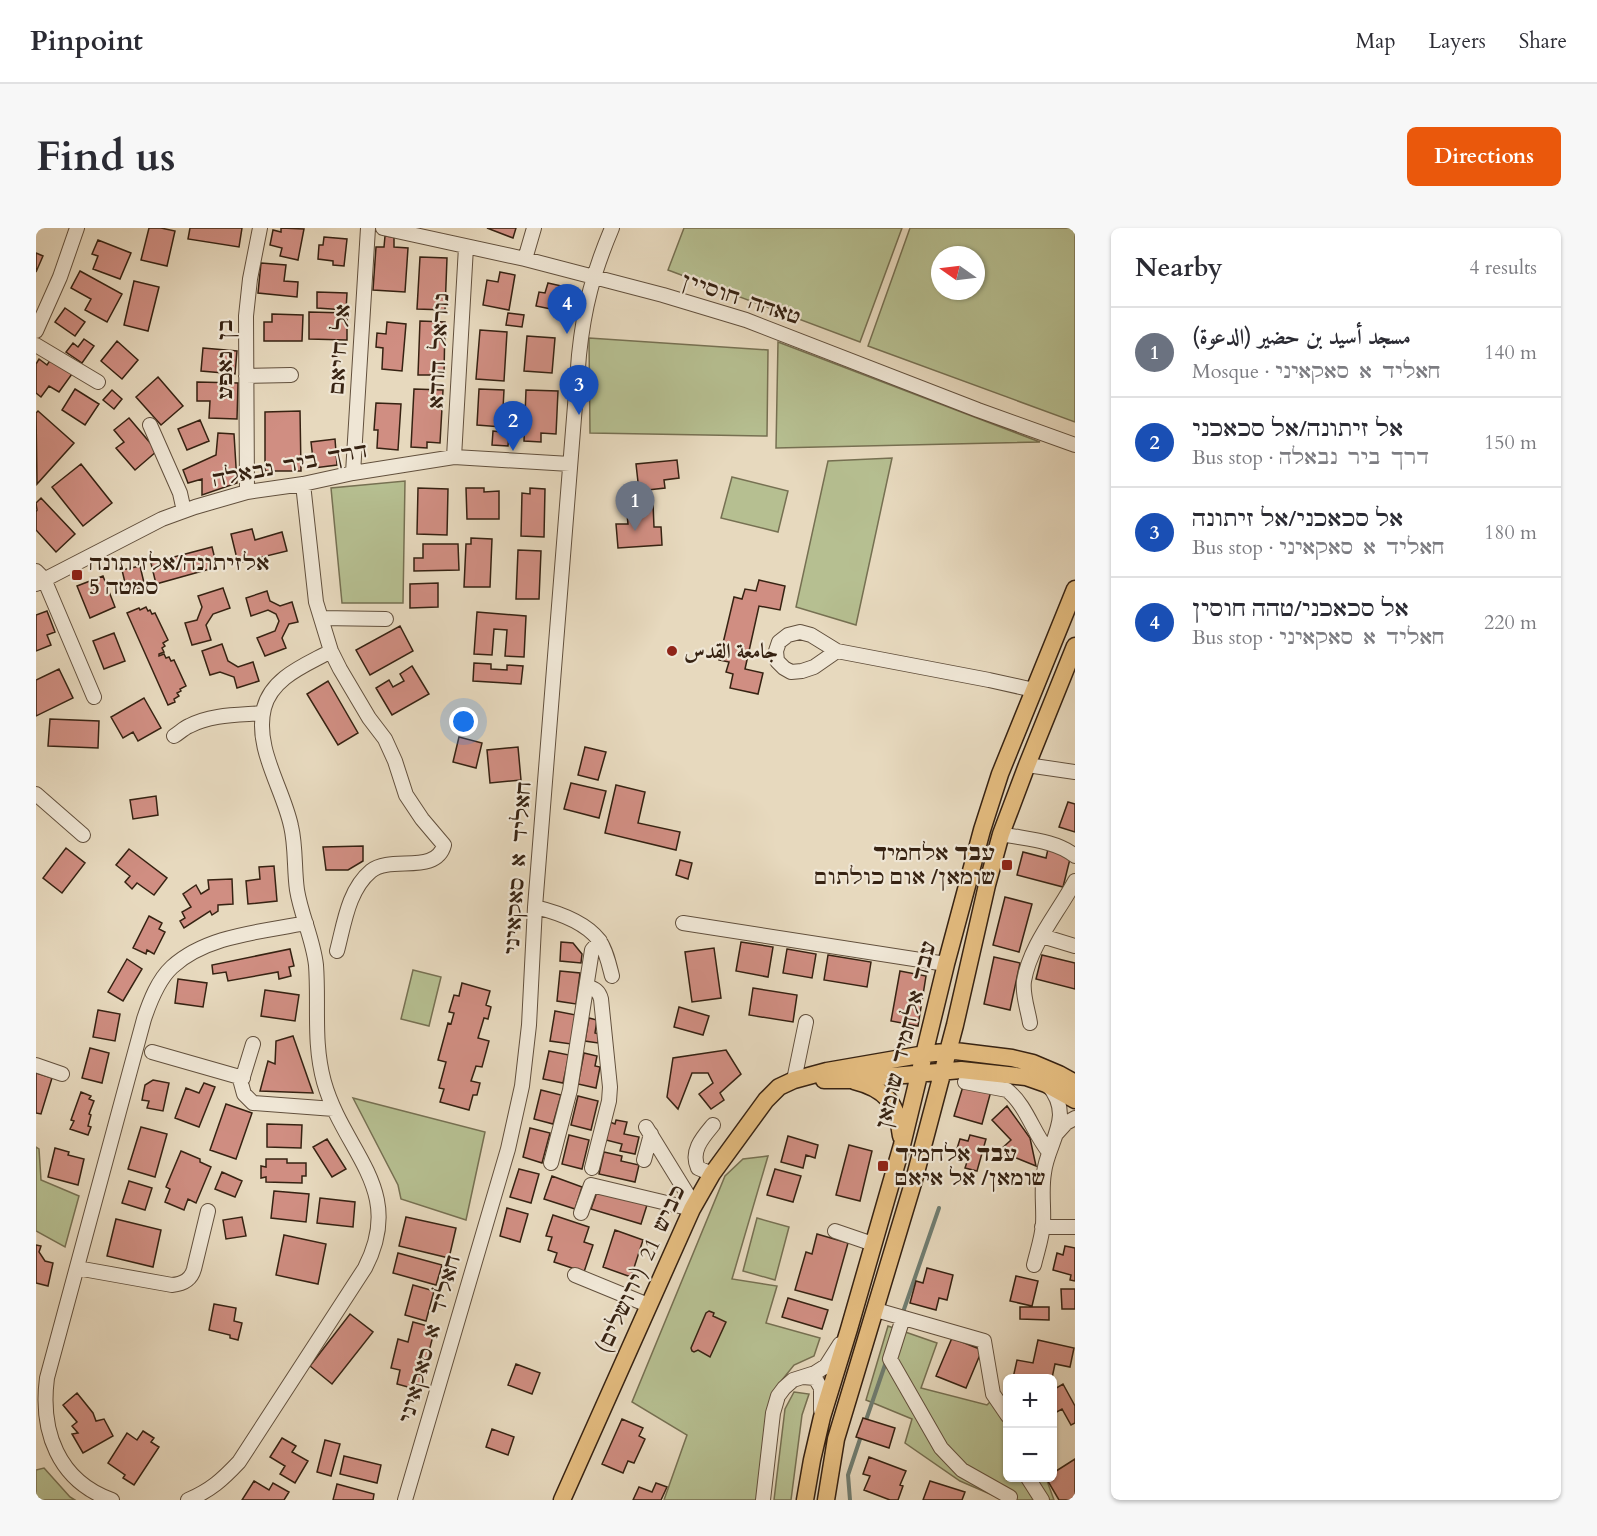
<!DOCTYPE html>
<meta charset="utf-8">
<style>
:root{--surface:#fff;--page:#f7f7f7;--text:#2b2b33;--muted:#7c7c81;--line:#e1e1e2;--accent:#ea580c}
body{margin:0;font-family:Cardo,Amiri,"Frank Ruhl Libre",serif;background:var(--page);color:var(--text)}
.controls{position:absolute;right:18px;bottom:18px;display:grid;overflow:hidden;border-radius:9px;box-shadow:0 2px 4px #0004}
.controls button{width:54px;height:54px;display:grid;place-items:center;padding:0;border:0;border-bottom:2px solid var(--line);background:var(--surface);color:var(--text);font:30px sans-serif}
.compass{position:absolute;left:895px;top:18px;width:54px;height:54px;border-radius:50%;background:var(--surface);box-shadow:0 2px 4px #0004;rotate:284deg}
.you{position:absolute;left:428px;top:494px;width:21px;height:21px;margin:-15px;border:4px solid #fff;border-radius:50%;background:#1a73e8;box-shadow:0 0 0 9px #1a73e833}
.badge{display:grid;place-items:center;width:39px;height:39px;border-radius:50%;background:var(--accent);color:#fff;font-size:20px;font-weight:700}
.pin{position:absolute;translate:-50% -50px;filter:drop-shadow(0 2px 3px #0008)}
.pin::after{content:'';position:absolute;top:32px;width:21px;height:18px;background:inherit;clip-path:polygon(0 0,100% 0,50% 100%)}
.list{margin:0;padding:0;list-style:none}
h2{display:flex;justify-content:space-between;align-items:center;height:78px;margin:0;padding:0 24px;font-size:26px}
h2 small{font-size:20px;font-weight:400;color:var(--muted)}
.list li{display:grid;grid-template-columns:39px 1fr auto;gap:18px;align-items:center;box-sizing:border-box;height:90px;padding:0 24px;border-top:2px solid var(--line)}
.list b{display:block;font-size:22px;white-space:nowrap}
.list p{margin:0;font-size:20px;white-space:nowrap;color:var(--muted)}
.list em{font-size:20px;font-style:normal;color:var(--muted)}
.map{position:relative;flex:none;width:1039px;height:1272px;overflow:hidden;border-radius:9px}
header{display:flex;align-items:center;gap:36px;box-sizing:border-box;height:84px;padding:0 30px;background:var(--surface);border-bottom:2px solid var(--line)}
header strong{font-size:28px}
nav{display:flex;gap:33px;margin-inline-start:auto;font-size:21px}
.intro{display:flex;align-items:center;justify-content:space-between;box-sizing:border-box;height:144px;padding:0 36px}
h1{margin:0;font-size:42px}
.button{padding:15px 27px;border-radius:9px;background:var(--accent);color:#fff;font-size:21px;font-weight:700}
main{display:flex;gap:36px;padding:0 36px}
aside{flex:1;background:var(--surface);border-radius:9px;box-shadow:0 2px 4px #0004}
.map>svg:first-child{display:block}
.green{fill:#b6bf91;stroke:#767052;stroke-width:1.5;fill-rule:evenodd}
.lines{fill:none;stroke-linecap:round;stroke-linejoin:round}
.stream{stroke:#707d71;stroke-width:4}
.building{fill:#d08e82;stroke:#362212;stroke-width:1.5}
.minor-casing{stroke:#62503d;stroke-width:16}
.major-casing{stroke:#362212;stroke-width:19}
.minor{stroke:#efe6d5;stroke-width:14}
.major{stroke:#e4bc7f;stroke-width:16}
.poi-dot{fill:#8f2418;stroke:#efe6d5;stroke-width:2}
.labels{text-anchor:middle;dominant-baseline:central;stroke-width:4.5;stroke-linejoin:round;paint-order:stroke}
.street-label{font-size:21px;fill:#362212;stroke:#efe6d5}
.poi-label{font-size:21px;font-weight:bold;fill:#362212;stroke:#efe6d5;text-anchor:start}
</style>
<header>
<strong>Pinpoint</strong>
<nav><a>Map</a><a>Layers</a><a>Share</a></nav>
</header>
<div class="intro"><h1>Find us</h1><a class="button">Directions</a></div>
<main>
<div class="map">
<svg width="1039" height="1272" viewBox="0 0 1039 1272">
<rect width="100%" height="100%" fill="#e7d9be"/>
<filter id="stains"><feTurbulence type="fractalNoise" baseFrequency=".00333" numOctaves="4"/><feColorMatrix values="0 0 0 0 .2 0 0 0 0 .09 0 0 0 0 .02 0 0 0 .5 -.17"/></filter>
<radialGradient id="worn" r=".72"><stop offset=".6" stop-color="#630" stop-opacity="0"/><stop offset="1" stop-color="#630" stop-opacity=".3"/></radialGradient>
<path class="green" d="M648 0H866L824 114 632 42Z
M874 0H1039V194L832 118ZM904 27H940V63H904Z
M553 110 732 122 731 208 554 205Z
M742 114 1004 214 740 220Z
M856 230 820 397 760 379 792 233Z
M696 249 752 263 742 304 685 290Z
M369 253 367 375H306L295 260Z
M377 742 405 749 393 798 365 791Z
M317 870 449 904 430 992 365 971 362 957Z
M0 919 3 921 5 952 43 968 29 1019 0 1003Z
M732 928 696 1051 741 1058 730 1095 784 1110 778 1128 758 1137 746 1152 733 1175 722 1272H628L651 1207 596 1174 689 948 707 931Z
M721 990 753 999 739 1052 707 1043Z
M852 1098 901 1115 885 1160 951 1177 960 1168 971 1174 972 1250H1010L1018 1272H968L924 1253 869 1215 876 1191 830 1172Z
M758 1164 773 1166 766 1187 755 1272H738L749 1181Z
M8 1240 34 1269 39 1272H0V1242Z"/>
<g class="lines">
<path class="stream" d="M866 1087 903 980
M829 1195 850 1134
M814 1272 812 1247 825 1208"/>
</g>
<path class="building" d="M113 0H125L139 3 131 38 105 32Z
M154 0H206L203 19 152 11Z
M245 0 268 1 262 32 244 28 246 20 234 17 237 2 245 4Z
M451 0H480L477 10Z
M349 8 358 9V19L372 20 369 64 337 62 340 19H348Z
M288 9 311 11 308 38 297 37V33L282 31 283 17H287Z
M62 12 95 25 84 51 57 41 62 28 56 26Z
M0 25 7 28 0 44Z
M384 29 411 30 409 82 381 81Z
M225 35 250 37 248 53 262 54 261 69 222 65Z
M44 43 86 66 71 94 49 82 55 71 35 60Z
M464 44 479 47 473 82 447 77 451 52 462 54Z
M98 53 123 59 112 103 88 97Z
M512 55 530 59 525 83 500 78 503 64 509 65Z
M281 64 311 65 310 82 281 80Z
M29 80 49 94 39 108 19 94Z
M273 84 311 85V112L273 111Z
M472 85 488 87 486 99 470 97Z
M236 86 267 87 266 113H228V94H236Z
M384 93 409 94 408 147H382Z
M351 94 370 96 366 143 346 141 347 120 340 119 341 105 350 106Z
M444 102 471 104 468 153 440 151Z
M491 108 519 110 516 145 488 143Z
M48 111 58 118 46 135 30 124 37 115 42 119Z
M81 113 102 132 86 151 65 133Z
M167 120 201 123 199 146 165 143Z
M3 131 11 137 15 131 36 146 23 164 13 158 5 169 0 165V136Z
M122 149 147 178 125 197 100 169Z
M161 154 202 155 201 191 173 190 174 173H161Z
M39 161 63 176 49 197 26 182Z
M378 161 407 162 404 215 391 214V220L375 219Z
M443 161 468 162 466 199 441 197Z
M76 162 86 171 78 181 67 172Z
M490 162 522 163 520 206 505 205V214L488 213Z
M340 175 365 176 362 222 341 220 342 202H338Z
M2 183 38 215 1 256 0 185Z
M264 183 265 243H229V184Z
M93 190 121 223 99 242 80 220 88 214 78 202Z
M164 192 173 213 151 222 142 201Z
M457 203 473 205 472 218 456 217Z
M182 205 198 206 201 255 166 267V251L152 255 147 242 180 227Z
M299 211 301 237 278 240 275 214Z
M641 232 643 250 628 252 629 260 603 263 600 236Z
M45 236 76 275 47 298 16 259Z
M382 260 412 261 411 307 381 306Z
M430 260H448V264L463 263V291H431Z
M494 260 509 261 508 309 485 308 486 265 494 266Z
M5 270 39 306 20 324 0 302V284L1 282 0 275Z
M617 275 618 299H625L626 317 582 320 580 296H592L590 276Z
M216 301 219 312 246 304 251 323 202 335 195 306Z
M435 310 456 311 454 359H428L430 316H435Z
M387 316H422L423 342 378 343V330H387Z
M176 319 181 339 120 356 115 335Z
M482 322 505 323 503 371H480Z
M104 338 109 359 91 363 86 342Z
M67 348 79 379 54 390 41 358Z
M723 352 749 358 744 382 723 378 709 441 727 445 722 466 694 460 697 446 690 444 693 434 683 432 698 369 706 371 709 361 720 363Z
M402 355V379L374 380V356Z
M187 360 194 380 177 386 170 397 175 412 156 417 149 395 161 392 166 379 162 368Z
M231 363 234 373 244 378 256 374 262 394 253 396 246 410 250 420 229 428 221 410 239 403 243 393 240 386 232 382 215 388 210 370Z
M110 379 112 383 114 382 116 386 119 385 132 412 127 415 129 418 126 420 128 424 123 426V428L128 426 130 430 133 429 135 433 138 432 150 458 144 461 145 463 141 465 143 468 138 471 139 474 132 477 91 385 103 380 104 382Z
M11 383 19 404 11 407 15 417 0 423V387Z
M441 384 490 388 488 429 469 428 471 402 458 401 456 427 438 426Z
M364 398 377 423 334 447 320 422Z
M78 405 89 433 68 441 57 413Z
M186 416 192 433 202 439 217 434 223 453 201 460 198 449 184 444 174 447 166 423Z
M438 435 455 436V441L471 442V437L487 438 485 456 437 453Z
M376 438 393 466 356 487 340 460 353 452 357 459 368 453 364 446Z
M23 441 37 470 0 488V452Z
M292 453 322 505 302 517 271 466Z
M108 470 125 500 102 513 97 504 87 510 75 489Z
M14 491 63 493 62 520 12 518Z
M423 509 446 515 440 540 417 534Z
M482 519 485 552 454 555 451 522Z
M549 519 570 524 562 552 542 547Z
M535 555 570 563 563 590 528 581Z
M580 557 609 564 602 595 644 604 640 622 569 605Z
M120 568 122 587 97 591 94 572Z
M1032 574 1039 576V604L1023 599Z
M327 618V633L312 642H290L287 619Z
M30 620 49 635 26 665 7 650Z
M93 621 131 650 118 667 101 655 96 661 89 654 94 648 80 637Z
M1012 621 1035 627 1027 659 981 647 987 624 1010 630Z
M644 632 656 635 652 651 640 647Z
M238 638 241 673 212 676 210 653 224 651 223 639Z
M196 651 197 676 182 677V683L176 687 174 683 148 700 144 693 149 690 146 684 155 679 147 666 160 657 165 666 173 661 172 652Z
M969 669 996 676 983 724 957 717Z
M113 688 126 695 123 701 129 704 118 726 111 722 110 726 97 720Z
M525 714 537 715 546 726 545 735 524 733Z
M705 714 737 719 732 749 700 743Z
M678 720 685 770 656 774 649 724Z
M254 721 258 738 253 739 255 748 243 751 242 744 192 753 190 744 177 746 176 737Z
M751 721 780 726 776 750 747 745Z
M792 727 835 734 831 759 788 752Z
M1006 727 1039 735V761L1000 751Z
M958 729 984 735 974 782 948 776Z
M91 731 106 741 87 773 72 764Z
M524 743 544 745 540 776 521 773Z
M864 743 890 748 882 798 855 793Z
M142 751 171 755 167 779 139 775Z
M426 755 454 763 450 777 455 779 452 791 448 790 442 810 453 813 446 839 440 838 435 853 444 855 441 867H437L433 882 404 874 408 861 403 860 410 834 402 832 412 795 415 796 418 785 413 784 418 767 423 768Z
M717 760 761 767 757 794 713 787Z
M229 762 263 767 259 793 225 788Z
M643 779 673 788 667 807 638 799Z
M62 782 84 786 79 813 57 809Z
M519 783 540 787 535 816 514 813Z
M553 790 561 792 559 805 563 806 562 815 549 813Z
M257 808 277 865 224 863 232 833 239 836 240 813Z
M54 820 73 825 66 855 46 850Z
M690 822 705 846 684 865 688 872 675 881 663 866 677 855 672 845H656L642 881 631 869 637 830Z
M513 823 533 827 527 855 507 851Z
M548 825 561 828 559 838 564 839 560 860 542 856Z
M0 845 16 850 5 886 0 885Z
M117 852 133 855 127 883 111 880 113 873 106 872 109 857Z
M168 855 179 859 163 899 139 890 150 860 163 865Z
M928 855 955 863 946 896 918 888Z
M505 862 525 867 517 896 498 891Z
M45 864 55 868 53 871 58 873 53 886 55 887 52 898 55 899 52 907 34 901 38 893 35 892Z
M542 868 562 873 555 902 535 897Z
M190 876 216 885 200 931 174 922Z
M971 878 994 910 1000 938 963 923 975 912 956 892Z
M580 892 591 894 588 906 603 909 599 926 584 923 586 916 570 912 574 894 579 896Z
M231 896 266 897 265 920 231 919Z
M105 899 131 906 119 949 92 941Z
M494 900 514 905 506 935 487 929Z
M533 907 553 912 546 941 526 936Z
M934 907 950 911 941 943 929 940 932 931 919 927 924 911 932 913Z
M752 908 782 917 779 930 770 927 767 940 745 934Z
M291 911 310 941 296 949 277 919Z
M813 917 836 923 824 973 800 967Z
M19 920 33 924 32 927 48 931 42 957 12 949Z
M145 923 164 931V934L175 939 160 975 152 971 148 982 129 974 134 961 130 959Z
M568 924 586 928 585 933 603 937 599 954 563 946Z
M230 931H251V935H270V948H266V955L230 954V949L225 950V938L230 939Z
M483 941 503 946 495 975 474 969Z
M739 941 765 948 757 974 731 967Z
M186 944 206 953 199 969 179 961Z
M516 948 546 959 539 981 508 971Z
M93 953 116 960 109 982 86 975Z
M562 961 611 977 605 996 555 981Z
M238 963 273 966 270 994 235 990Z
M284 970 319 974 317 999 281 995Z
M471 980 492 986 484 1014 464 1008Z
M517 987 553 999 548 1014 557 1017 548 1044 518 1034 521 1025 512 1022 516 1009 510 1008Z
M206 989 210 1008 190 1011 187 992Z
M370 989 420 1000 413 1030 363 1018Z
M80 991 125 1002 117 1039 71 1028Z
M579 1002 607 1012 595 1049 567 1039Z
M781 1006 812 1015 796 1072 759 1062 770 1024 776 1026Z
M248 1007 290 1016 282 1056 240 1047Z
M0 1017 5 1018 3 1024 9 1033 17 1035 12 1058 0 1055Z
M1029 1018 1039 1020V1053L1034 1052 1035 1047 1017 1042 1021 1025 1027 1027Z
M362 1025 406 1037 400 1057 357 1045Z
M891 1040 917 1047 911 1072 903 1070 900 1082 874 1075 880 1053 887 1055Z
M980 1048 1002 1053 996 1078 974 1073Z
M377 1057 398 1063 390 1093 369 1087Z
M1025 1061H1039V1081H1026Z
M752 1070 792 1082 786 1101 746 1089Z
M178 1076 200 1080 198 1093 206 1095 202 1112 194 1110V1107L173 1102Z
M984 1079H1013V1092L984 1091Z
M673 1083 678 1085 677 1088 690 1094 674 1129 662 1122 658 1124 656 1123 655 1120 670 1085Z
M314 1086 337 1104 296 1156 274 1138Z
M377 1094 399 1100 383 1162 361 1156 364 1142 355 1140 362 1111 372 1114Z
M916 1110 946 1122 930 1160 900 1148Z
M1002 1112 1038 1120 1034 1139 1019 1136 1016 1150H977L981 1132 997 1135Z
M480 1136 504 1145 496 1166 472 1157Z
M1027 1156 1039 1178V1195L1035 1197 1026 1181 1019 1185 1017 1181V1162Z
M41 1165 57 1185 60 1193 68 1191 77 1208 47 1225 36 1206 42 1205 36 1198 41 1194 27 1177Z
M827 1190 859 1200 853 1220 820 1209Z
M586 1191 607 1200 603 1208 609 1211 598 1235 592 1233 587 1245 566 1236Z
M456 1201 478 1209 472 1227 450 1219Z
M107 1203 118 1210 115 1214 123 1219 98 1257 87 1250 89 1247 72 1235 91 1205 101 1212Z
M246 1210 260 1218 256 1224 272 1233 259 1255 244 1246 249 1238 234 1229Z
M289 1212 304 1216 295 1248 281 1244Z
M308 1228 345 1237 341 1255 304 1246Z
M833 1229 870 1243 864 1257 867 1258 862 1272H854L828 1262 834 1248 827 1246Z
M1039 1231V1271L1037 1272H1023L1010 1250H1017V1245Z
M218 1253 233 1262 237 1255 253 1264 248 1272H206Z
M894 1253 929 1264 926 1272H887Z
M620 1255 631 1259 625 1272H597L603 1259 616 1264Z
M301 1256 338 1266 337 1272H297Z"/>
<g class="lines">
<defs>
<path id="minor" d="M347 0 489 31 627 67 710 92 942 182 1039 217
M489 31 498 0
M0 103 24 49 41 0
M0 117 62 154
M210 148 255 147
M114 197 144 265 148 283
M418 229 430 19
M317 245 332 0
M267 256 280 374 295 423 304 441 333 490 349 511 359 533 370 567 386 591 408 617C400 647 355 627 335 643 312 662 308 697 301 723
M211 264 210 88 214 51 224 0
M0 343 8 351 58 469
M0 356 126 291 159 279 211 264 267 256 317 245 418 229 534 236
M285 390 350 391
M801 423 778 439 766 443 755 444 748 440 741 433 740 423 743 414 752 407 764 404 775 407 801 423 953 452 998 462
M138 508C143 505 148 500 153 498 175 486 204 487 227 485
M991 537 1039 544
M0 566 47 607
M965 606C988 611 1020 612 1039 628
M499 679C520 684 549 694 563 712 570 722 573 736 576 748
M647 695 910 736
M1006 708 1039 718
M551 758C559 761 563 763 565 771L574 859 573 873 556 940
M994 795C992 782 986 766 988 753 994 717 1022 685 1039 653
M217 816 205 855 208 866 217 875 298 881
M116 824 207 850
M0 837 26 846
M758 852 770 794
M929 854 971 862C991 878 997 905 1013 924
M610 899 658 977
M1020 906 1030 895 1039 890
M608 932 615 906
M515 935 534 862 556 722 564 713
M676 946 662 940C654 923 667 909 677 897
M545 985 555 957 656 981
M1006 999H1039
M799 1003 837 1016
M998 1037C1001 1024 1006 1010 1007 996 1008 979 1005 962 1008 945 1010 925 1023 907 1024 887 1024 875 1019 865 1012 857
M41 1040 136 1057C147 1056 155 1052 158 1041L172 983
M539 1047 612 1077
M840 1082 948 1113 957 1166 972 1188
M867 1090 854 1131 905 1220 926 1242 974 1269
M767 1149 779 1150 785 1160V1182
M992 1250 1006 1272
M76 1272C22 1253 4 1203 11 1150L108 791C114 773 122 752 136 739 171 707 226 704 270 695
M152 1272C175 1262 186 1252 203 1234L329 1040C370 961 308 925 288 854 277 814 283 777 280 737 277 711 265 687 261 662 258 641 260 619 255 598 247 560 218 520 228 480 236 449 270 437 295 423
M369 1272 472 921 486 858 493 797 499 679 543 127C548 79 557 45 576 0
M727 1272 737 1185 742 1168 748 1160 757 1152 779 1145 790 1138 804 1116"/>
<path id="major" d="M788 852H811L925 842 990 849 1010 856 1039 872
M818 853C850 861 861 875 865 908
M526 1272 656 981 676 946 730 872 743 859 758 852 791 843 889 826 919 823 976 830 997 835 1023 846 1039 855
M769 1272 776 1232 786 1189 813 1101 866 917 910 736 946 602 964 546 1039 361
M790 1272 800 1211 878 952 919 797 951 657 965 606 991 537 1039 418"/>
</defs>
<use href="#minor" class="minor-casing"/>
<use href="#major" class="major-casing"/>
<use href="#minor" class="minor"/>
<use href="#major" class="major"/>
</g>
<g class="poi-dot">
<rect x="35" y="341" width="12" height="12" rx="3"/>
<circle cx="636" cy="423" r="6"/>
<rect x="965" y="631" width="12" height="12" rx="3"/>
<rect x="841" y="932" width="12" height="12" rx="3"/>
</g>
<g class="labels">
<g class="street-label">
<text transform="translate(705 71) rotate(18)">טאהה חוסיין</text>
<text transform="translate(304 121) rotate(-86)">אל ח'יאם</text>
<text transform="translate(403 123) rotate(-87)">נוראל הודא</text>
<text transform="translate(189 131) rotate(-90)">בן נאפע</text>
<text transform="translate(254 237) rotate(-11)">דרך ביר נבאלה</text>
<text transform="translate(482 640) rotate(-86)">חאליד א סאקאיני</text>
<text transform="translate(870 807) rotate(-76)">עבד אלחמיד שומאן</text>
<text transform="translate(605 1041) rotate(-65)">כביש 21 (ירושלים)</text>
<text transform="translate(394 1111) rotate(-74)">חאליד א סאקאיני</text>
</g>
<g class="poi-label">
<text x="53" y="335">אלזיתונה/אלזיתונה<tspan x="53" dy="24">סמטה 5</tspan></text>
<text x="648" y="423">جامعة القدس</text>
<text x="959" y="625" text-anchor="end">עבד אלחמיד<tspan x="959" dy="24">שומאן/ אום כולתום</tspan></text>
<text x="859" y="926">עבד אלחמיד<tspan x="859" dy="24">שומאן/ אל איאם</tspan></text>
</g>
</g>
<rect width="100%" height="100%" filter="url(#stains)"/>
<rect width="100%" height="100%" fill="url(#worn)"/>
</svg>
<div class="controls">
<button>+</button>
<button>−</button>
</div>
<svg class="compass" viewBox="-18 -18 36 36"><path d="M0-13l5 13h-10z" fill="#e53935"/><path d="M0 13l5-13h-10z" fill="#7c7c81"/></svg>
<div class="you"></div>
<div class="pin badge" style="left:599px;top:303px;background:#6b7280">1</div>
<div class="pin badge" style="left:477px;top:223px;background:#1a4fb4">2</div>
<div class="pin badge" style="left:543px;top:187px;background:#1a4fb4">3</div>
<div class="pin badge" style="left:531px;top:106px;background:#1a4fb4">4</div>
</div>
<aside>
<h2>Nearby<small>4 results</small></h2>
<ul class="list">
<li><span class="badge" style="background:#6b7280">1</span><div><b>مسجد أسيد بن حضير (الدعوة)</b><p>Mosque · חאליד א סאקאיני</p></div><em>140 m</em></li>
<li><span class="badge" style="background:#1a4fb4">2</span><div><b>אל זיתונה/אל סכאכני</b><p>Bus stop · דרך ביר נבאלה</p></div><em>150 m</em></li>
<li><span class="badge" style="background:#1a4fb4">3</span><div><b>אל סכאכני/אל זיתונה</b><p>Bus stop · חאליד א סאקאיני</p></div><em>180 m</em></li>
<li><span class="badge" style="background:#1a4fb4">4</span><div><b>אל סכאכני/טהה חוסין</b><p>Bus stop · חאליד א סאקאיני</p></div><em>220 m</em></li>
</ul>
</aside>
</main>
